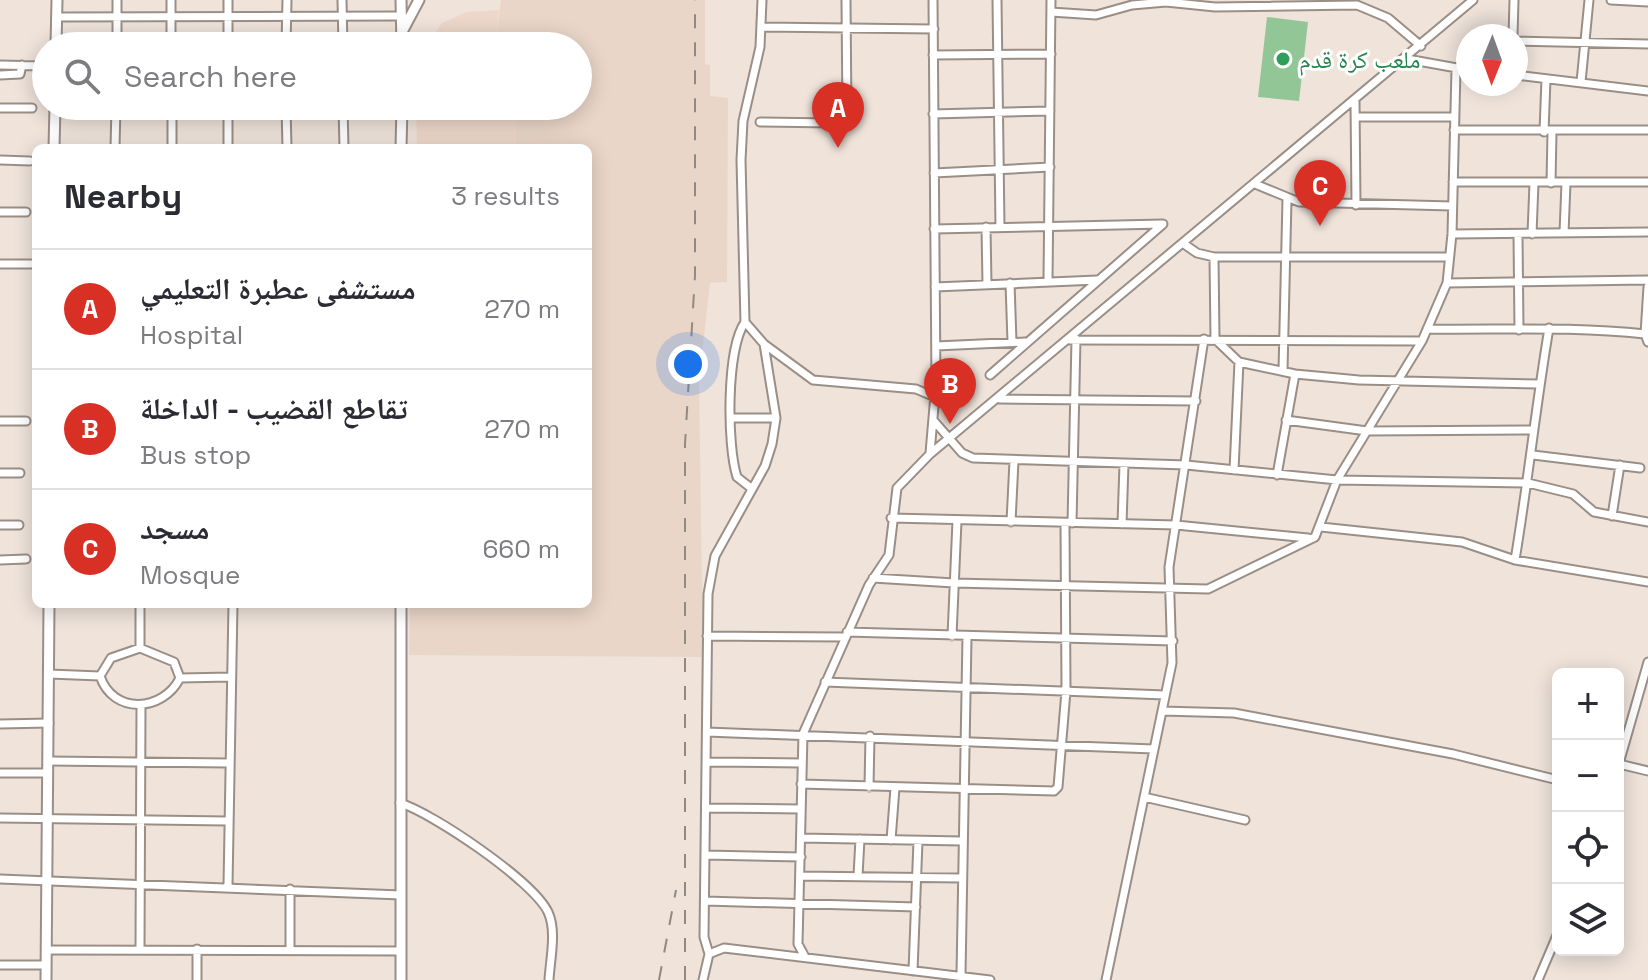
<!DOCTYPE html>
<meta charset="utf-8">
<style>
:root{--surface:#fff;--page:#f2f2f3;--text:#2b2b33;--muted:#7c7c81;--line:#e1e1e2;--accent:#d93025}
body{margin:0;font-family:"Space Grotesk","Noto Naskh Arabic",sans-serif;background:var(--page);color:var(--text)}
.controls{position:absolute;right:24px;bottom:24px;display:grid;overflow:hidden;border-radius:12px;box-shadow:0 4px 20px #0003}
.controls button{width:72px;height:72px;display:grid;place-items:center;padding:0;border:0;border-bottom:2px solid var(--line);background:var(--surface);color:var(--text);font:40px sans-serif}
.compass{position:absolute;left:1456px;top:24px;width:72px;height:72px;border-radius:50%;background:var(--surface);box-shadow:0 4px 20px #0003;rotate:181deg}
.you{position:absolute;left:688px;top:364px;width:28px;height:28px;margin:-20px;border:6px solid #fff;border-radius:50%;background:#1a73e8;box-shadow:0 0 0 12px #1a73e833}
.badge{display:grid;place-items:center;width:52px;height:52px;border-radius:50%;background:var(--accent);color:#fff;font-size:26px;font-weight:700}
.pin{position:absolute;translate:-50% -66px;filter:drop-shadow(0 2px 4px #0008)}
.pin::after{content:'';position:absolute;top:42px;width:28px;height:24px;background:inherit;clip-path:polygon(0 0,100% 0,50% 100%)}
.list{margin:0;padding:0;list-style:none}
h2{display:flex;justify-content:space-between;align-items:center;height:104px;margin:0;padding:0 32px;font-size:34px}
h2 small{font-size:26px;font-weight:400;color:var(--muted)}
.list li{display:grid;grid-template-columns:52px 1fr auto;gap:24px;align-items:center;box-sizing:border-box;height:120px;padding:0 32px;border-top:2px solid var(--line)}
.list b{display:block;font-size:30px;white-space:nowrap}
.list p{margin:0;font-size:26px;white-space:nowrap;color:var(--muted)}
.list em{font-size:26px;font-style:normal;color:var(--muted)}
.icon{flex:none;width:44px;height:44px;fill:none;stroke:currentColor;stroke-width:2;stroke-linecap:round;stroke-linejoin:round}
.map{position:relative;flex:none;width:1648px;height:980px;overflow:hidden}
.search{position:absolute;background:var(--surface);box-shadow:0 4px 20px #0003;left:32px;top:32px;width:560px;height:88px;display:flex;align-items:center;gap:20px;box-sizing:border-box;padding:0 28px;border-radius:44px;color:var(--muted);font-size:30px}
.panel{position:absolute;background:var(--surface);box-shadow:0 4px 20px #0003;left:32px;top:144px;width:560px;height:464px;border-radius:12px}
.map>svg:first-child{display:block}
.commercial{fill:#edd7ca}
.built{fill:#e9d6c8}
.green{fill:#93c697}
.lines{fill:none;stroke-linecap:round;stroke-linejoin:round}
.minor-casing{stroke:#9a8f87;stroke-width:11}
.major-casing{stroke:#9a8f87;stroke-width:13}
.minor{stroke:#fff;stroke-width:7}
.major{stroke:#fff;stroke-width:9}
.rail{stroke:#918982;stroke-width:2;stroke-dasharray:14 14;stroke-linecap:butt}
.leisure-dot{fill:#2e9e5b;stroke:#fff;stroke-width:3}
.labels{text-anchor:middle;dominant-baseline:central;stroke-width:6;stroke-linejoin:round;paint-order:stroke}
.leisure-label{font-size:24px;fill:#27864d;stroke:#fff;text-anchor:start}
</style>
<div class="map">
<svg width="1648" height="980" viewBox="0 0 1648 980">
<rect width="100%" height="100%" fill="#efe3da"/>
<path class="commercial" d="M499 10 495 46H426L442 23 467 12Z
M416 106H515L516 148H417Z"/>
<path class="built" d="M501 0H705V64L710 65V96L728 98 727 282 710 283 699 380 703 657 409 655 410 604H588V148H516L515 106H578V46H495Z"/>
<path class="green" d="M1267 17 1308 22 1299 101 1258 97Z"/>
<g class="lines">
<defs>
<path id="minor" d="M171 0V46
M342 0 343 46
M762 0 760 47 743 121 741 160 745 322 764 344 813 380 916 389 935 397
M997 0 1000 227
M1611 0 1648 2
M1051 12 1096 15 1132 5 1166 2 1215 7 1357 5 1388 18 1421 46
M56 17 401 16
M761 27 934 29
M1513 36 1514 0
M1516 41 1648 44
M117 46V0
M228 46V0
M286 46 287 0
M933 55 1051 54
M1407 59 1468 70
M0 65 46 66
M0 75 20 74 22 65
M1516 75 1648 91
M1581 82 1589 0
M1355 101 1356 205
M286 106 287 148
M343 106 344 148
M0 108H32
M933 114 1050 111
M1356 117H1454
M760 122 833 123 847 117 846 0
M1454 130H1648
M1544 132 1546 79
M115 148 116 106
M172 148V106
M228 148V106
M0 160 30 161
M934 173 1050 167
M1453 182H1648
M1551 183 1552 132
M1255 184 1299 202 1452 206
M0 212H26
M986 227 987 284
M934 229 1163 224 990 375
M1564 233 1566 183
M1452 234 1648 232
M1518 234 1519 330
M1532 234 1534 183
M1184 244 1197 253 1214 257H1449
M1214 257 1215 339 1239 362 1295 374 1359 380 1539 384
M0 264H31
M1048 281 1051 0
M1010 283 1012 342
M1447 283 1648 280
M935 287 1097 280
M1648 287 1645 334 1648 342
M745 322C726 349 727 446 737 477L751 488
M1427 329C1500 330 1572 326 1645 334
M1070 340 1422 341
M936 346 1025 342
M1283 371 1287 199
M1000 399 1196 401
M733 418H776
M1286 420 1367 431 1533 430
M0 421H26
M934 421 962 453 973 458 1186 465 1337 480 1528 483 1573 494 1594 512 1648 522
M930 453 936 383 933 0
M1533 455 1640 468
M1234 470 1239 362
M0 473H20
M1277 475 1295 374
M1612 516 1620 465
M891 518 1176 525 1308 538
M1011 522 1014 461
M1072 523 1076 339
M1122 524 1124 464
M0 525H19
M1321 527 1462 542 1515 560 1648 582
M0 560 26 559
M1515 560C1528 482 1536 405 1549 328
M873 578 954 583 1208 589 1315 537 1337 480 1422 341 1447 283 1452 234 1456 69
M847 632 1173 641
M707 636 844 637
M952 636 957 521
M140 648 174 662 180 678C163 712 113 715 100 676L111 658Z
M140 648V604
M49 674 100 676
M180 678 231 677
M825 682 1165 695
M1162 711 1234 713 1453 754 1558 780
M0 724 49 723
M707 732 1154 749
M48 761 229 763
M707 762 802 763
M1619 764 1648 771
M1618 767 1648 662
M0 773H48
M801 784 1054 791 1058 787 1066 691 1065 523
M869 787 870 736
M1144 797 1245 820
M400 803C433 813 533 881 548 912 557 931 550 960 549 980
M706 808 801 809
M0 818 227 821
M801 838 962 841
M891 840 895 788
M705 855 801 857
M800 876 961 878
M858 876 860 839
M0 879 401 895
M228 886 233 604
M705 901 916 907
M140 949 141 706
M290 949V889
M46 950 400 951
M709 954 704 937 708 594 715 556 765 466 772 444 776 418 764 344
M805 957 798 944 803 734 869 585 889 555 897 488 930 454 1473 0
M0 965H46
M913 971 918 841
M961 975 967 637
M197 980V949
M703 980 709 954 724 948 990 980
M1106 980 1172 663 1169 567 1204 339
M1538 980 1558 933"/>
<path id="major" d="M401 0 402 46
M402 32 419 0
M56 46 57 0
M54 148 55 106
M401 148 402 106
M46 980 49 604
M401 980V604"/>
</defs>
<use href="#minor" class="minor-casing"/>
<use href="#major" class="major-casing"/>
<use href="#minor" class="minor"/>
<use href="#major" class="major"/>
<path class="rail" d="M659 980 676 890
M685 980V444L695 275V0"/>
</g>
<circle class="leisure-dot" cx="1283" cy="59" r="8"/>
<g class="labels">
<g class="leisure-label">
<text x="1299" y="59">ملعب كرة قدم</text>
</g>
</g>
</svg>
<div class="controls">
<button>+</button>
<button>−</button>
<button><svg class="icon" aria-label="locate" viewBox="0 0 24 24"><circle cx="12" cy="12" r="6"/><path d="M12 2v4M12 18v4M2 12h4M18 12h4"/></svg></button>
<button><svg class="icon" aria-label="layers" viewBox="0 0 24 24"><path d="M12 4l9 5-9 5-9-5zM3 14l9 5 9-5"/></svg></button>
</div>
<svg class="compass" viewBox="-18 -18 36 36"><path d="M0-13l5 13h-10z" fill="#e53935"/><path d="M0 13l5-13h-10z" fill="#7c7c81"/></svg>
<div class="you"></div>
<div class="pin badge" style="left:838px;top:148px">A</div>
<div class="pin badge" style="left:950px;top:424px">B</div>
<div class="pin badge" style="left:1320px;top:226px">C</div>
<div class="search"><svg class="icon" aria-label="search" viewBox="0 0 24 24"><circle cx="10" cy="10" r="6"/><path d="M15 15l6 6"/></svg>Search here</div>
<section class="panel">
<h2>Nearby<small>3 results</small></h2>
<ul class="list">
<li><span class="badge">A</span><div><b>مستشفى عطبرة التعليمي</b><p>Hospital</p></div><em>270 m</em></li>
<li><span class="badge">B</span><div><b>تقاطع القضيب - الداخلة</b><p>Bus stop</p></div><em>270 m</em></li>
<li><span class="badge">C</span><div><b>مسجد</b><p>Mosque</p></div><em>660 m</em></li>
</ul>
</section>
</div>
